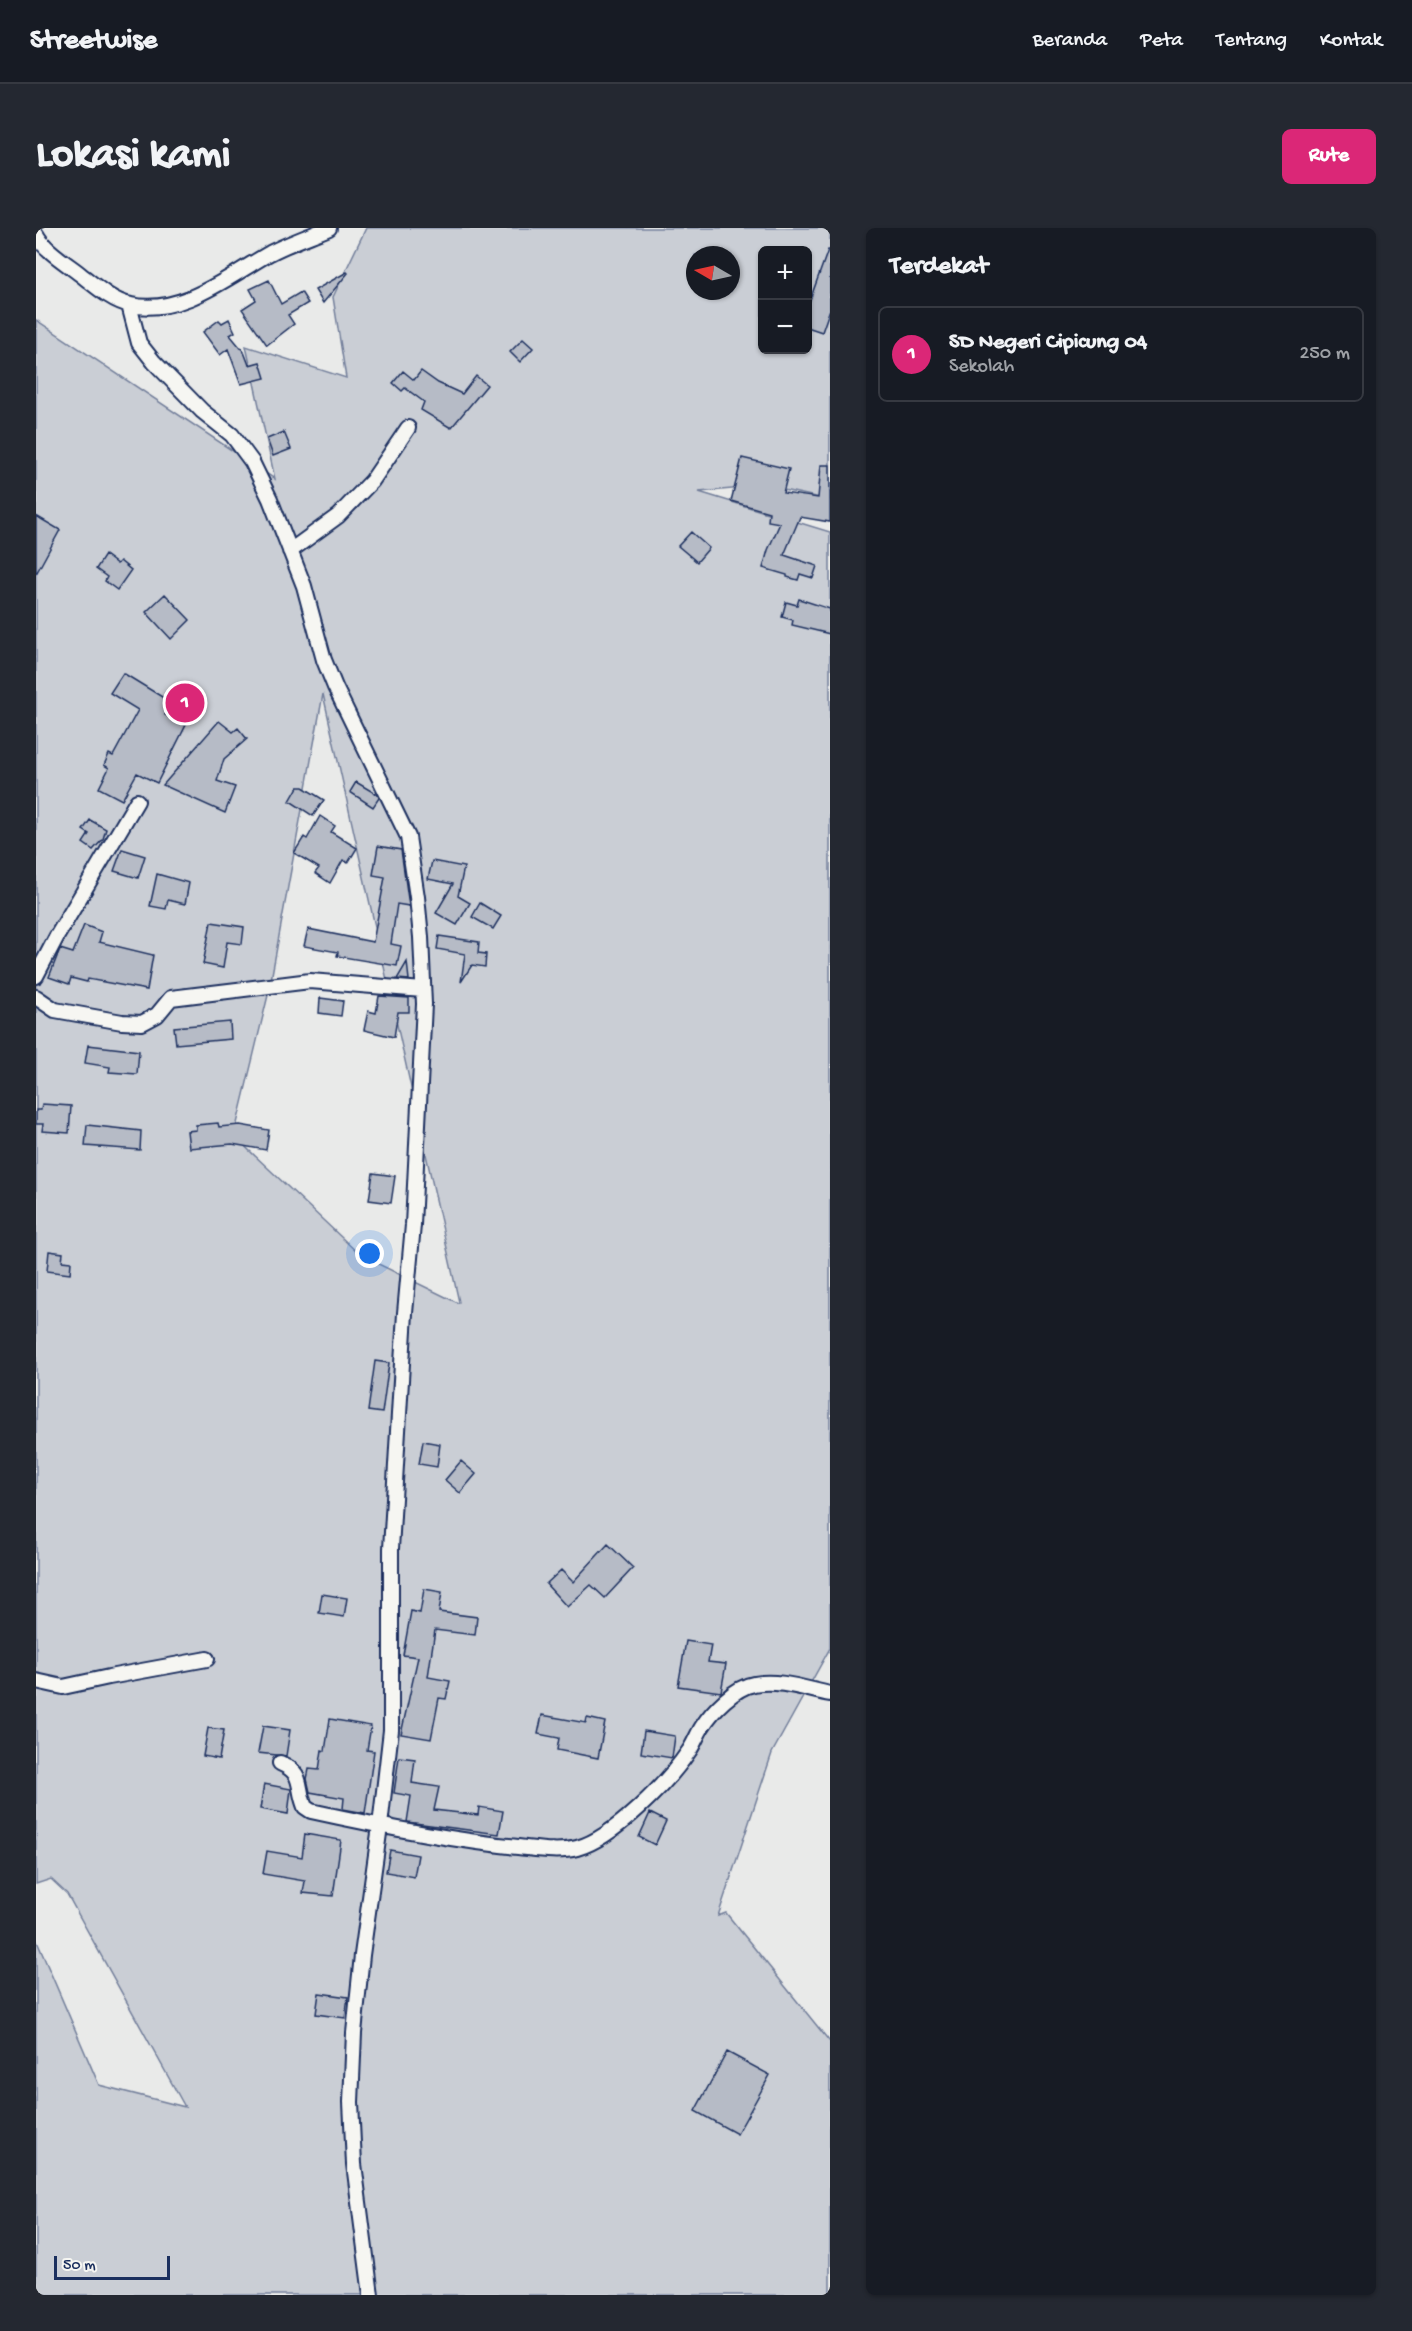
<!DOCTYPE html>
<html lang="id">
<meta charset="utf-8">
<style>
:root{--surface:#171b24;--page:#242831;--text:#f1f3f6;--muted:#9ea1a6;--line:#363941;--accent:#db2777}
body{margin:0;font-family:"Gochi Hand",sans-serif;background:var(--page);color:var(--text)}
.controls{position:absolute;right:18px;top:18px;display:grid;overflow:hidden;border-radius:9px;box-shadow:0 2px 4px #0004}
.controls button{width:54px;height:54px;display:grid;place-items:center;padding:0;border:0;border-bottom:2px solid var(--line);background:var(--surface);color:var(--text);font:30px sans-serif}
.compass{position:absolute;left:650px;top:18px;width:54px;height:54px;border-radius:50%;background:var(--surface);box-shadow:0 2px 4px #0004;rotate:279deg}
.scale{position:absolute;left:18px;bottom:15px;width:116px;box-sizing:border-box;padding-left:6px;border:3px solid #1b2f5e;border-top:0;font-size:16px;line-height:21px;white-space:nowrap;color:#1b2f5e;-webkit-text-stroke:4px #f6f6f2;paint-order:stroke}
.you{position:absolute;left:334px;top:1026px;width:21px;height:21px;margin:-15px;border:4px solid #fff;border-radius:50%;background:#1a73e8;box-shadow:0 0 0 9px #1a73e833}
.badge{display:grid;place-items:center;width:39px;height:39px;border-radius:50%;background:var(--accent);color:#fff;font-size:20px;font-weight:700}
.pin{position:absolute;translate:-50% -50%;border:3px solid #fff;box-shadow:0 2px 6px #0006}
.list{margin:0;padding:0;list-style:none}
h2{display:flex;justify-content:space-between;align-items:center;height:78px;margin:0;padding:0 24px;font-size:26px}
h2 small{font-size:20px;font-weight:400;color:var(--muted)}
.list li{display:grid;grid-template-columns:39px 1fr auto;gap:18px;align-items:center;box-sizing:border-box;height:96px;margin:0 12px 12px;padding:0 12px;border:2px solid var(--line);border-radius:9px}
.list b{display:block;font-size:22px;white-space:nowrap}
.list p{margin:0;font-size:20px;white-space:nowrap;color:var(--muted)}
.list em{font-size:20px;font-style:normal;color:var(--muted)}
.map{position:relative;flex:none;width:794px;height:2067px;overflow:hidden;border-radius:9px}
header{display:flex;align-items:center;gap:36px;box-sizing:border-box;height:84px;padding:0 30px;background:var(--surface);border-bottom:2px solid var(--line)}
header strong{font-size:28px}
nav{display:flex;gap:33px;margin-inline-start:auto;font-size:21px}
.intro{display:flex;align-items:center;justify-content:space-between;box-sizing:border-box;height:144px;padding:0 36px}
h1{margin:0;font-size:42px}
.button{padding:15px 27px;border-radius:9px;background:var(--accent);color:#fff;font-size:21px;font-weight:700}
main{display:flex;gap:36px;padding:0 36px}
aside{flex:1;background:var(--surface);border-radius:9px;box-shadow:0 2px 4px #0004}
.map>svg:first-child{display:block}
.green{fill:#caced5;stroke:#727e9a;stroke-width:1.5;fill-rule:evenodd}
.building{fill:#b6bbc6;stroke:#1b2f5e;stroke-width:1.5}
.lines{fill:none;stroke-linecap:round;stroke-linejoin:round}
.street-casing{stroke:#1b2f5e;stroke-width:18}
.street{stroke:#f6f6f2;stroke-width:14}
</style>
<header>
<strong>Streetwise</strong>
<nav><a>Beranda</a><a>Peta</a><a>Tentang</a><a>Kontak</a></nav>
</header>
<div class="intro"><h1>Lokasi kami</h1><a class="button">Rute</a></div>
<main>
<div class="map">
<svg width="794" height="2067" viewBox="0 0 794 2067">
<rect width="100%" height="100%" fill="#e9eae9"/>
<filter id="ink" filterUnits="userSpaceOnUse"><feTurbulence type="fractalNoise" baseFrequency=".0167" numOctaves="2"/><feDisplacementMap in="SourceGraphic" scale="12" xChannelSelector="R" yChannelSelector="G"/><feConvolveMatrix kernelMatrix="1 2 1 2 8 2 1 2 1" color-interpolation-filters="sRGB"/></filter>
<g filter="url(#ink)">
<path class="green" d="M330 0H794V272L729 258 663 264 794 304V1420L736 1525 682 1688 690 1685 794 1814V2067H0V1711L63 1857 149 1879 31 1666 15 1651 0 1656V92L239 251 210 118 310 150 297 69ZM726 22H772V122H726ZM659 27H695V63H659ZM287 466 423 1074 422 1075 324 1027 198 908 233 763Z"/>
<path class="building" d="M792 22H794V81L786 104 771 99V80Z
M311 44 312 45 287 75 279 62Z
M233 52 245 76 265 64 272 75 252 87 258 96 231 117 206 81 220 72 214 61Z
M193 91 199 104 194 107 208 124 213 137 224 134 229 150 205 156 192 121 184 127 167 104 183 92 186 95Z
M487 111 497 120 484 134 474 124Z
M367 143 378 152 385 143 402 155 426 166 440 148 451 157 415 200 385 182 388 174 369 160 366 163 357 155Z
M248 204 255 221 237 228 231 211Z
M706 230 753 241 747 265 782 270 785 237H794V294L764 289 748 327 781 338 777 350 764 346 762 352 751 349V347L727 340 732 322 744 295 732 293 733 284 695 273Z
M0 288 24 302 0 346Z
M655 304 673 320 661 334 642 318Z
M69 327 81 336 84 333 95 342 81 362 69 353 71 349 60 341Z
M129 366 154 392 135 411 110 384Z
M763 371 794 381V406L756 397 757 392 746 389 750 374 761 377Z
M87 445 136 475 129 487 150 497 121 555 101 545 86 572 63 560 73 540 68 537 73 526 77 528 102 482 74 465Z
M183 493 197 504 202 500 211 511 188 531 181 553 199 559 189 585 127 557Z
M320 554 342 567 343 570 337 579 314 564Z
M262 559H267L288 572 277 588 254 573Z
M284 588 299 598 295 604 321 620 312 635 307 632 294 655 279 645 283 640 258 625 268 609 271 611Z
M54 592 70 601 67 611 57 622 47 615 53 606 47 602Z
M342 618 365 622 373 678 361 676 355 716 365 718 361 738 301 728 302 724 268 718 272 701 337 714 349 649 337 647Z
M86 621 109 628 102 650 78 643Z
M396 633 428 639 422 668 434 675 421 697 400 685 417 656 392 651Z
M121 646 153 655 149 676 132 672 130 681 114 678Z
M444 675 465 688 457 701 436 689Z
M175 694 208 699 206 716 191 714 187 740 167 736Z
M48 697 66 704 63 714 117 727 111 762 52 751 51 754 35 750 33 756 13 749 24 721 37 725Z
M403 708 443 714 442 725 450 726 449 739 436 737 425 754 429 726 401 721Z
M371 734 373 752 361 751Z
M343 768 373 770V784H362L358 809 328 802 332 783 340 785Z
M284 770 307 773 305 788 283 785Z
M194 794 195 811 140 816 138 799Z
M52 817 103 823 101 846 73 844 74 839 49 835Z
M6 876 35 878 33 905 6 903 7 896H0V882H5Z
M182 895 183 899 204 897 233 902 230 922 196 916 153 920 151 903 160 902V897Z
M51 897 105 903 104 922 49 918Z
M337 945 359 948 355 975 333 972Z
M13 1023 27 1025 26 1033 35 1034 34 1046 11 1043Z
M339 1133 353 1135 346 1185 332 1183Z
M387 1213 404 1216 401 1239 383 1236Z
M425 1233 440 1246 424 1265 409 1252Z
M572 1316 597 1340 569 1370 555 1357 531 1379 510 1356 525 1342 537 1354Z
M388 1361 406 1364 403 1384 441 1389 439 1407 399 1402 392 1449 414 1453 410 1471 403 1470 395 1511 365 1506 382 1429 367 1427 375 1383 384 1385Z
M286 1366 311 1370 308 1389 283 1385Z
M650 1413 675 1417 672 1434 690 1436 685 1464 642 1458Z
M506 1487 550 1495 551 1490 569 1494 562 1530 521 1522 523 1510 502 1506Z
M294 1491 335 1498 331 1522 338 1523 329 1585 307 1581 308 1570 274 1564 271 1551 273 1541 283 1542 286 1522 289 1523Z
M227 1498 254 1502 250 1528 222 1525Z
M172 1500 188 1502 183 1531 167 1528Z
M608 1503 639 1508 636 1530 605 1525Z
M363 1529 379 1531 376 1555 403 1559 398 1582 442 1587 443 1579 467 1583 463 1606 371 1594 375 1568 358 1565Z
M228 1556 255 1561 252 1586 224 1581Z
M614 1585 630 1593 619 1617 603 1609Z
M269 1606 305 1612 297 1668 267 1665 269 1653 227 1646 231 1623 266 1629Z
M354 1622 382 1627 378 1649 350 1644Z
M283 1765 312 1769 309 1790 280 1786Z
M691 1824 734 1847 701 1906 659 1883Z"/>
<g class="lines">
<defs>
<path id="street" d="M0 6C8 22 30 35 44 46 58 57 77 74 95 77 145 88 193 48 234 25 253 15 274 8 293 0
M93 77 103 115 118 134 166 183 196 207 216 234 234 271 268 358 288 432 299 459 372 609 381 669 385 709 388 776 377 997 369 1085 355 1321V1502L344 1598 326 1727 318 1805 315 1874 318 1936 335 2067
M254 323 302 288 336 253 372 200
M0 748 21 708 101 573
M0 769 19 782 86 794 106 795 121 787 135 770 274 753 387 762
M0 1453 27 1459 73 1449 171 1431
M244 1535C269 1546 260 1557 269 1579L275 1583C343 1598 412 1612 482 1619 501 1621 522 1625 541 1620 578 1610 632 1554 653 1523 658 1516 661 1507 666 1499 676 1483 699 1459 718 1456 742 1451 770 1461 794 1466"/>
</defs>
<use href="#street" class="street-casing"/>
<use href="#street" class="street"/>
</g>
</g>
</svg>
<div class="controls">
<button>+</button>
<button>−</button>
</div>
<svg class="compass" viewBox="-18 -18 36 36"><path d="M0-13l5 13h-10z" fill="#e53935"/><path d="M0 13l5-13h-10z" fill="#9ea1a6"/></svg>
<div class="scale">50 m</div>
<div class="you"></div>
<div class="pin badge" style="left:149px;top:475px">1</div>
</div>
<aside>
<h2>Terdekat<small></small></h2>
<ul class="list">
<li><span class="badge">1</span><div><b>SD Negeri Cipicung 04</b><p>Sekolah</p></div><em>250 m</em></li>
</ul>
</aside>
</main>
